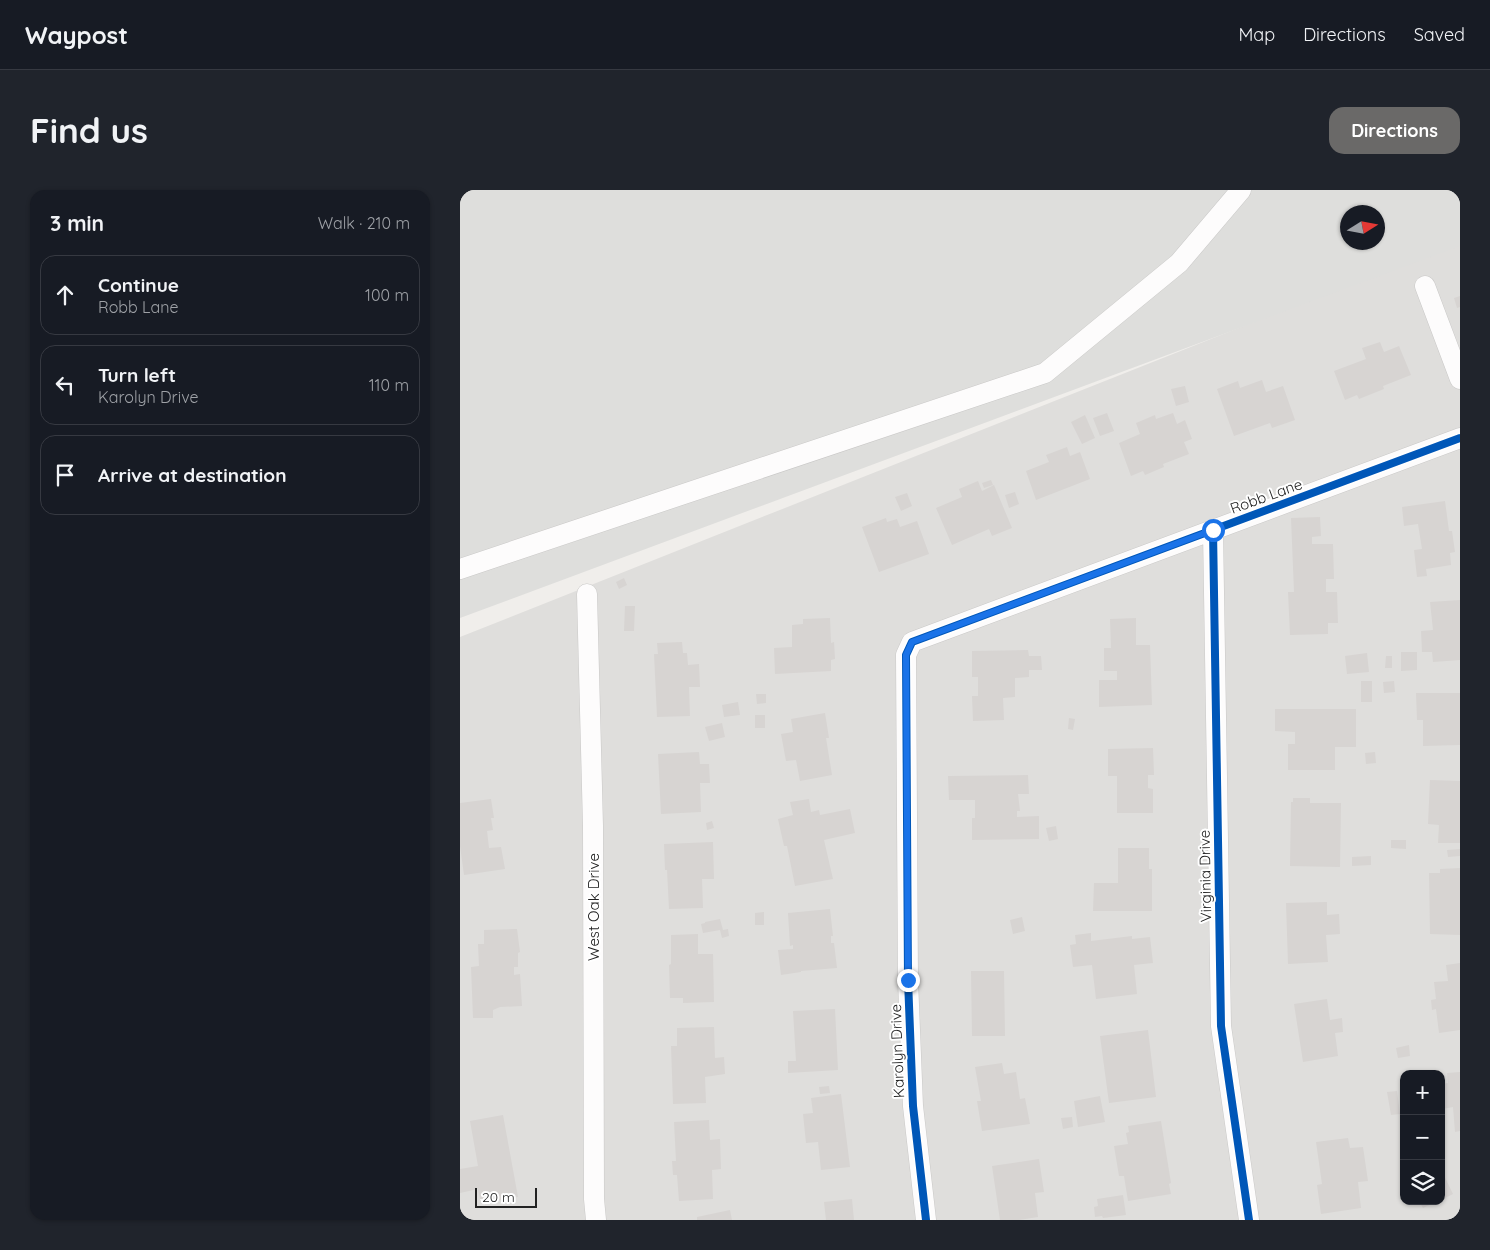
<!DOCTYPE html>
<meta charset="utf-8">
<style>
:root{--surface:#171b24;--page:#20242c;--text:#f1f3f6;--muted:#9ea1a6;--line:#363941;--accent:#6a6968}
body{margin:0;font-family:Quicksand,sans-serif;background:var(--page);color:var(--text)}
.controls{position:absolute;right:15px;bottom:15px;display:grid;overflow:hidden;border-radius:10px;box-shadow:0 1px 4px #0004}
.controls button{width:45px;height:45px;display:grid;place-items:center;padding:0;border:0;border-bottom:1px solid var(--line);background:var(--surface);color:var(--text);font:25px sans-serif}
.compass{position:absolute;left:880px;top:15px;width:45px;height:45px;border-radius:50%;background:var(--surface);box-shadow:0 1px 4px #0004;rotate:79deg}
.scale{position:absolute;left:15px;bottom:12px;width:62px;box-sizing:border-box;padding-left:5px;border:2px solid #222;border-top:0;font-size:14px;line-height:18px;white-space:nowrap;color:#222;-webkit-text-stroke:4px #fff;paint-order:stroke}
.stop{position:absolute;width:15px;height:15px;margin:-11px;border:4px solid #1a73e8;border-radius:50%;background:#fff}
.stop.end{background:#1a73e8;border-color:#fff;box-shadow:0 1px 5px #0008}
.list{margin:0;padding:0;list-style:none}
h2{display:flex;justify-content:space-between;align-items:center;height:65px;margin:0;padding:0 20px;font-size:21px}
h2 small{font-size:16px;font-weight:400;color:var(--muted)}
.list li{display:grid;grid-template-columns:32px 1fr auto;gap:15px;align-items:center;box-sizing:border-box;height:80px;margin:0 10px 10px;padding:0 10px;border:1px solid var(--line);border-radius:15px}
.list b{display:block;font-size:19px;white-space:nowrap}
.list p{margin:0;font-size:16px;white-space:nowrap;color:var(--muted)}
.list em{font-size:16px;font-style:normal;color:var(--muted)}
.icon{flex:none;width:28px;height:28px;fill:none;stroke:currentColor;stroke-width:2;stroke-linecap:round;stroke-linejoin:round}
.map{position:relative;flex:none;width:1000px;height:1030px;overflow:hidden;border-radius:15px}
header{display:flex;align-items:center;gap:30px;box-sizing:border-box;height:70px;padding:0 25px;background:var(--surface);border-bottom:1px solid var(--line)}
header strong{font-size:24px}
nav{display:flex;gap:28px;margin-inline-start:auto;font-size:18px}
.intro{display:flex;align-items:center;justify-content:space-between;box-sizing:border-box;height:120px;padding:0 30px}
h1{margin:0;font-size:35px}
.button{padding:12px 22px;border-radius:15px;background:var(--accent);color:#fff;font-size:18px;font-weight:700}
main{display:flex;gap:30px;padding:0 30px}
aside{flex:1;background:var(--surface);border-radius:15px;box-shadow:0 1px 4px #0004}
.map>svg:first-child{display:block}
.residential{fill:#dfdedc;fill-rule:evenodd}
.religious{fill:#dededc;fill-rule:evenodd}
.building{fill:#d7d4d2}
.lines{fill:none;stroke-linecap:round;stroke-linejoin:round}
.minor-casing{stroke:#c9c8c7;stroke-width:21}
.minor{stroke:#fdfcfc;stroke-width:20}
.cycleway-casing{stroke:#fff;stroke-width:11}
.cycleway{stroke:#0057b8;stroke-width:8}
.route{stroke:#1a73e8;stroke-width:6}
.labels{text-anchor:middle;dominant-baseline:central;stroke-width:4;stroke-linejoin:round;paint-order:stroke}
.street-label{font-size:15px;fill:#222;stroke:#fff}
</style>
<header>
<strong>Waypost</strong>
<nav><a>Map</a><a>Directions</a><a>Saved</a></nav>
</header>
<div class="intro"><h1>Find us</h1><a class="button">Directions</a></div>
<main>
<aside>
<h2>3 min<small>Walk · 210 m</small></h2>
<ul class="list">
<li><svg class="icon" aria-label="ahead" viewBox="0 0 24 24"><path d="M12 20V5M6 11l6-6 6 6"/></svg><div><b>Continue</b><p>Robb Lane</p></div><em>100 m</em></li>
<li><svg class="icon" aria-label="left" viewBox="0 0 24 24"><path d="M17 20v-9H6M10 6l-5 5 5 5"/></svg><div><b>Turn left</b><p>Karolyn Drive</p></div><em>110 m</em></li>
<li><svg class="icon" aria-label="arrive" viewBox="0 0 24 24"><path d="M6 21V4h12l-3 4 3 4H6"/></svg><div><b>Arrive at destination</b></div></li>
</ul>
</aside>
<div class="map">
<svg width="1000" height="1030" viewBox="0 0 1000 1030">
<rect width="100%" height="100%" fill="#f0eeeb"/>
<path class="residential" d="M1000 53V1030H0V447L922 81ZM944 884H981V1011H944Z"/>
<path class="religious" d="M0 0H1000V56L0 428ZM888 22H918V52H888Z"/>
<path class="building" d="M1000 106V117L997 118 994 108Z
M920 152 924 162 939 156 951 185 923 196 924 199 899 209 897 205 885 210 874 181 906 169 902 158Z
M802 190 806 202 823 196 835 230 812 238 810 233 774 246 757 199 778 191 780 198Z
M725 196 729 212 716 216 711 199Z
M647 223 654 241 640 246 633 228Z
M713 223 717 234 725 230 732 249 724 252 729 264 703 274 704 277 685 285 683 281 671 286 659 253 680 244 676 233 695 225 696 229Z
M625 225 635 248 622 254 611 232Z
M607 257 610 266 620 262 630 289 576 310 566 281 589 272 586 265Z
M531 290 533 295 524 298 522 293Z
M518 291 522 301 534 295 552 338 532 346 529 339 492 355 476 318 502 307 499 299Z
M555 302 559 314 549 318 545 305Z
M447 303 452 316 441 321 435 307Z
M985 311 989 341H992L995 362 990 363 991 375 966 379 967 386 957 387 954 360 962 359 958 334 944 336 942 317Z
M860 327 861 346 852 347V354H873L874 389H866V402H877L878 433H868V444L830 445 828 402H834L831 328Z
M426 328 427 332 437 329 440 337 457 331 469 364 419 382 402 337Z
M164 388 167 395 159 399 156 392Z
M1000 410V470L973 472 972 462H962L961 441 973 440 970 412Z
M165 416H175L174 441H164Z
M370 428 371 453 374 452 375 469 371 470V481L315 484 314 458 332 457V435L343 434V429Z
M676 428V455H690L692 515 639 517V490H657V481H644V458H651L650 429Z
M222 452 223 463H227L228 475 239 474 240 497H229L230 526 197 527 194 464H198L197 453Z
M568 460 569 466H581L582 480H569V487L555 488V507L543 508 544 530 513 531 512 506H518V487H512V461Z
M941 462H957V480L941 481Z
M907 463 909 482 887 484 885 466Z
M926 466H932V478H925Z
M901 491H912V512H901Z
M934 491 935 502 924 503 923 492Z
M956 503H1000V555L963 556V530H957Z
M296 504H306V513L297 514Z
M278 512 280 525 264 527 262 515Z
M815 519H896V557H875V580H828V554H835V542L815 541Z
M365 523 369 548H366L372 585 340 591 336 570 326 571 321 544 333 542 331 529Z
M295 525H305V538H295Z
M609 528 615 529 613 540 608 539Z
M262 533 265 547 249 551 245 537Z
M693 558 694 585H688V598L693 599V623H657V586H648V559Z
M239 562 240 574H249L250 593H240L241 622 201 624 198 564Z
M915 562 916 573 906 574 905 563Z
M568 585 569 604H558L560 621H557V627L579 626V649L512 650V628H515V610H489L488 586Z
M970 590 1000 591V653H978L979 635 968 634Z
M833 608H850V613H881L880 677 830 676 831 612H833Z
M31 609 34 628H31L33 640 27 641 29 658 41 657 45 679 4 685 0 656V613Z
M349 609 351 622 359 620 360 625 390 619 395 643 364 650 373 689 335 696 327 656H324L318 629 333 625 330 612Z
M252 631 254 638 247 640 246 633Z
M596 636 598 649 589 651 586 638Z
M931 650H946V659L931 658Z
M253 652 254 689H242L243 718 209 719 207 680H205L204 654Z
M658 658H689V679H692V721H633L634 693H658Z
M1000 659V666L988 667 987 660Z
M911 666V675L892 676V667Z
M1000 678V745L970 744 969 683H980V679Z
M867 712V725L879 724 880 744 866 745 868 772 828 774 826 713Z
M370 719 373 746H371V753H374L377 778 341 781V782L321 785 318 760 333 759V755L330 756 328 723Z
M304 722V735H295V723Z
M562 727 565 741 553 744 550 730Z
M260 729 263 740 268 739 269 746 262 748 260 740 243 743 241 734 245 733V732Z
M57 739 60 762 58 763V777H54V785L60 784 62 816 40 817 33 820V828H13L11 777 19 776 18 754H24V740Z
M631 743V751L672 746V749L690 747 693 773 674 775 677 804 636 809 632 775 613 777 610 755 616 754 615 745Z
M238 744V764H253L254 812 223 813V808H210L209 775 211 774V745Z
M1000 773V840L979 843 976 819 972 820 971 810 976 809 974 792 988 791 986 775Z
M511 781H544L545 846H512Z
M867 809 870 830 882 828 883 842 875 843 878 866 843 872 834 814Z
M375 819 378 880 328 883V871H336L333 821Z
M254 837 255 868 264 867 265 884 245 887 246 913 213 914 211 856H217V838Z
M688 840 696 907 649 913 640 846Z
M949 855 950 866 938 868 936 858Z
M542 873 544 884 556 882 560 909 565 908 570 934 522 941 517 911H521L515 877Z
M1000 882V941L995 942 993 917 982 919 981 894 988 893 987 883Z
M369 896 370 903 360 904 359 897Z
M937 901 940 924 931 925 927 902Z
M381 904 390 977 361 980 358 952 346 953 343 924 353 923 351 908Z
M640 906 645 932 618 937 614 911Z
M43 925 58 1007 21 1014 18 999 0 1003V979L18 976 10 931Z
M612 927 613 937 603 939 601 928Z
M249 930 250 950 260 949 261 979 252 980 253 1009 219 1011 217 985H213L212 971H216L214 932Z
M701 931 711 993 709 994 711 1004 668 1011 664 986H659L654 956 668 954 666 943 669 942 668 936Z
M888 948 890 958 903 957 908 991 898 992 901 1018 861 1024 857 995 862 994 856 952Z
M579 969 584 1002 575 1003 578 1027 559 1030H540L532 976Z
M981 979 993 1004 981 1010Z
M663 1005 666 1025 643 1028 642 1026 635 1027 634 1017 638 1016 637 1009Z
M392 1009 394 1030H366L364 1012Z
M959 1011H978L963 1018Z
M270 1020 272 1030H237V1027Z"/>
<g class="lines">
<defs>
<path id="minor" d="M965 96 1000 189
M753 340 761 836 789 1030
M0 379 585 183 719 73 781 0
M127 404 133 636 134 1009 136 1030
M466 1030 453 916 448 790 446 465 452 452 1000 248"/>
</defs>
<use href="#minor" class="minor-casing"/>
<use href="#minor" class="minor"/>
<defs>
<path id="cycleway" d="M753 340 761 836 789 1030
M466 1030 453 916 448 790 446 465 452 452 1000 248"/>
</defs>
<use href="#cycleway" class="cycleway-casing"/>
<use href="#cycleway" class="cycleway"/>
</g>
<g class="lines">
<path class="route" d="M448 790 446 465 452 452 753 340"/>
</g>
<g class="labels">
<g class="street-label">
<text transform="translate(806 306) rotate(-20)">Robb Lane</text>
<text transform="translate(745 686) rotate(-91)">Virginia Drive</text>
<text transform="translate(133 717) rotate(-90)">West Oak Drive</text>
<text transform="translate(437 861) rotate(-92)">Karolyn Drive</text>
</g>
</g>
</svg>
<div class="controls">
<button>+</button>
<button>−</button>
<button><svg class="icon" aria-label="layers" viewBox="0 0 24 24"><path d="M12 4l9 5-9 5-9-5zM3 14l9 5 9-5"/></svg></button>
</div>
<svg class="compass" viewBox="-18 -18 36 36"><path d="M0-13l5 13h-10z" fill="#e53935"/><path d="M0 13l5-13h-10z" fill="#9ea1a6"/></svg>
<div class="scale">20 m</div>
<div class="stop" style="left:753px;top:340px"></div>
<div class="stop end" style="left:448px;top:790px"></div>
</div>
</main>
